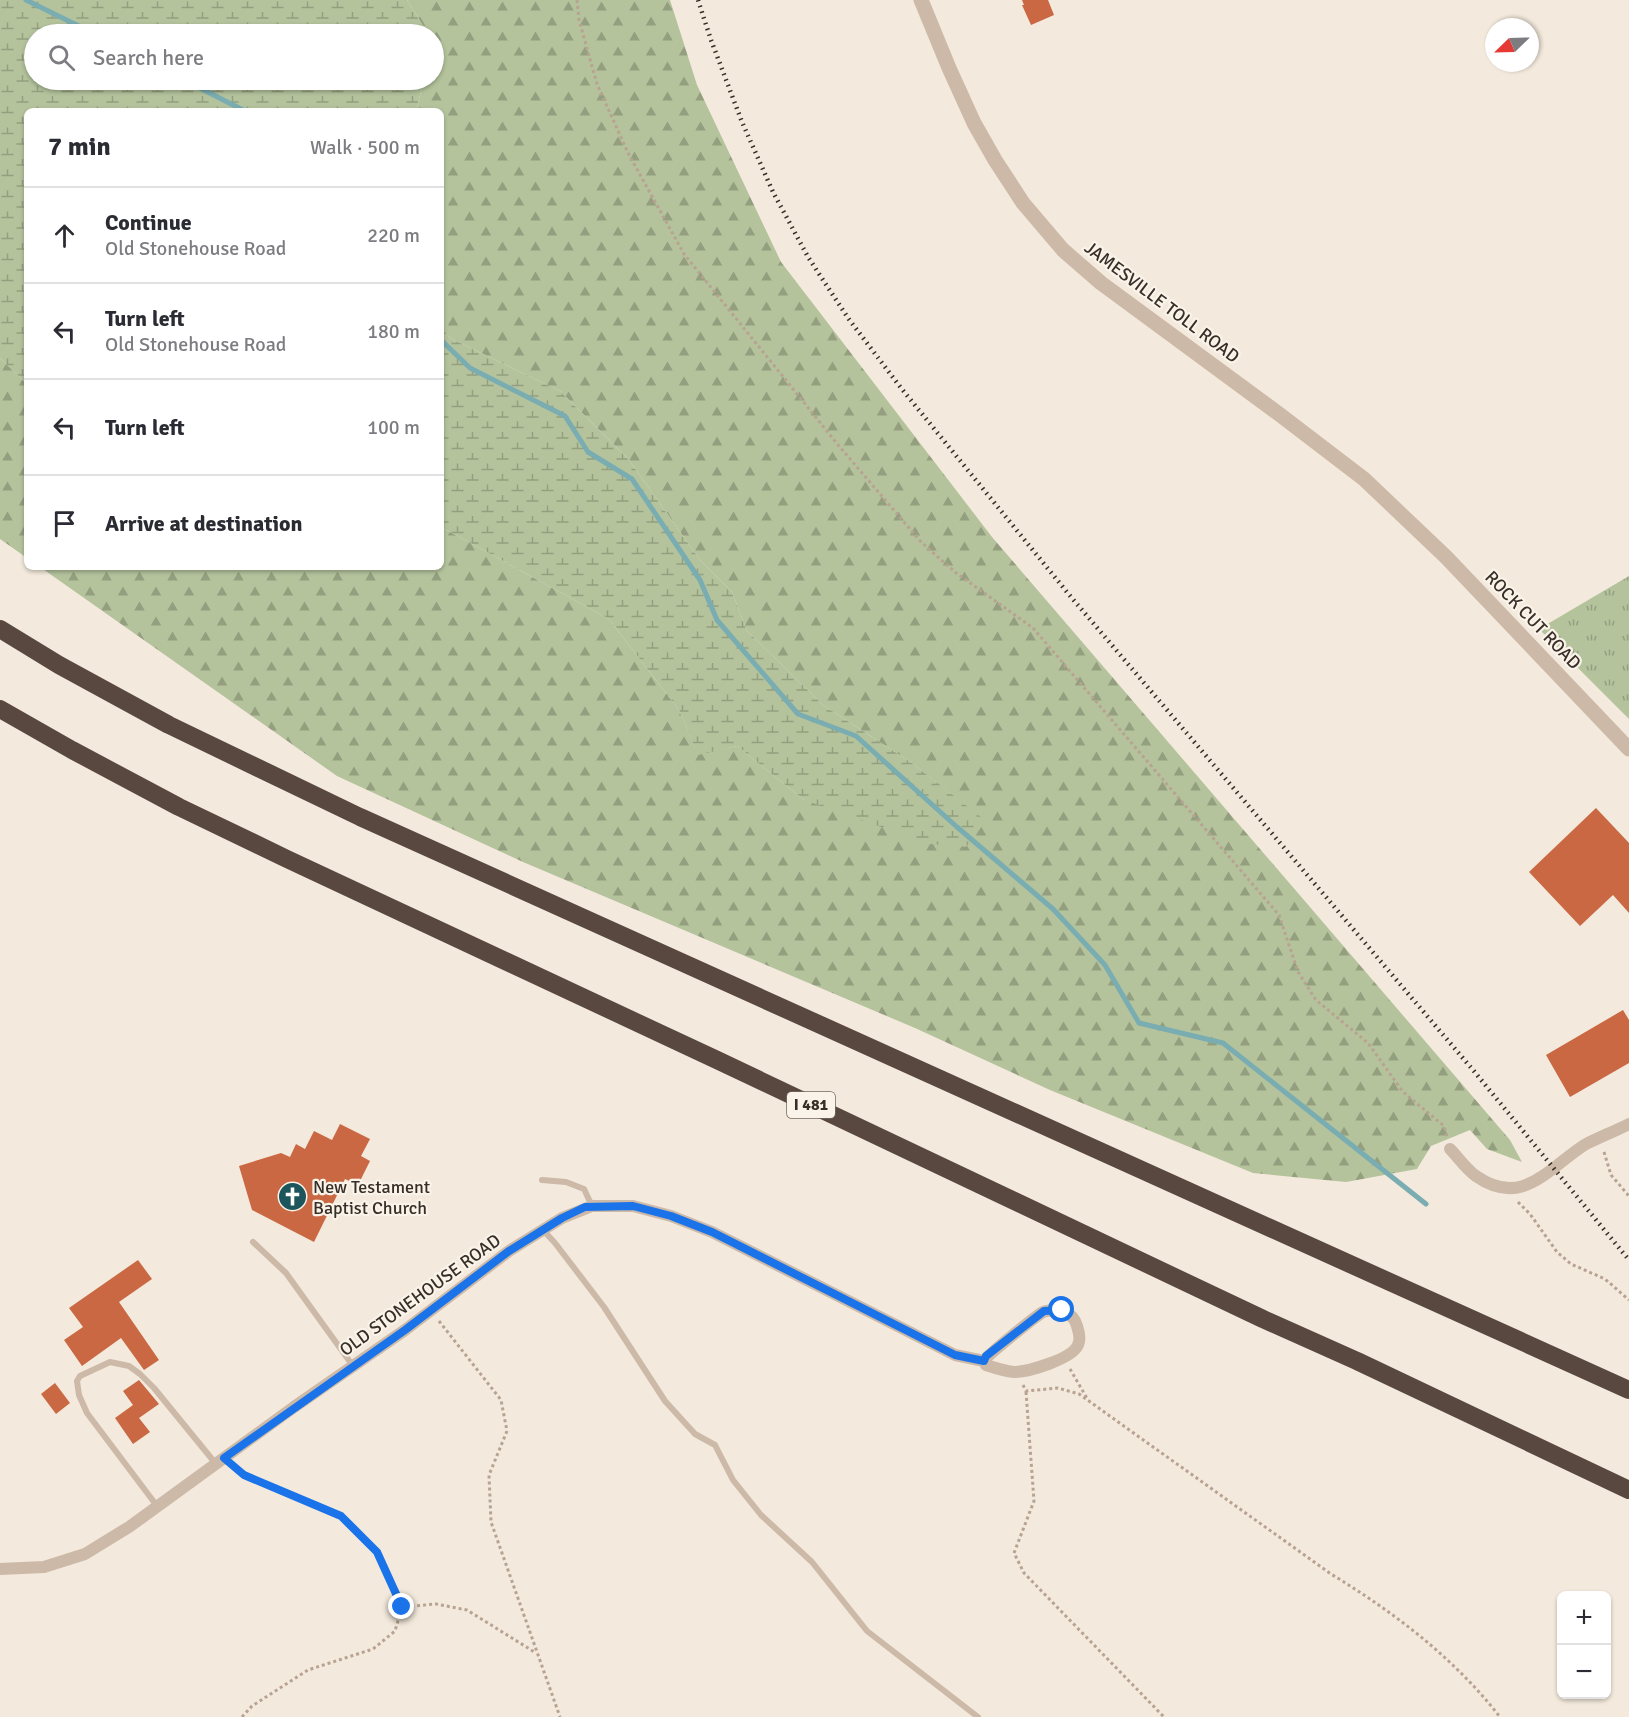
<!DOCTYPE html>
<meta charset="utf-8">
<style>
:root{--surface:#fff;--page:#f2f2f3;--text:#2b2b33;--muted:#7c7c81;--line:#e1e1e2}
body{margin:0;font-family:Signika,sans-serif;background:var(--page);color:var(--text)}
.controls{position:absolute;right:18px;bottom:18px;display:grid;overflow:hidden;border-radius:9px;box-shadow:0 2px 4px #0004}
.controls button{width:54px;height:54px;display:grid;place-items:center;padding:0;border:0;border-bottom:2px solid var(--line);background:var(--surface);color:var(--text);font:30px sans-serif}
.compass{position:absolute;left:1485px;top:18px;width:54px;height:54px;border-radius:50%;background:var(--surface);box-shadow:0 2px 4px #0004;rotate:247deg}
.stop{position:absolute;width:18px;height:18px;margin:-14px;border:4px solid #1a73e8;border-radius:50%;background:#fff}
.stop.end{background:#1a73e8;border-color:#fff;box-shadow:0 2px 6px #0008}
.list{margin:0;padding:0;list-style:none}
h2{display:flex;justify-content:space-between;align-items:center;height:78px;margin:0;padding:0 24px;font-size:26px}
h2 small{font-size:20px;font-weight:400;color:var(--muted)}
.list li{display:grid;grid-template-columns:39px 1fr auto;gap:18px;align-items:center;box-sizing:border-box;height:96px;padding:0 24px;border-top:2px solid var(--line)}
.list b{display:block;font-size:22px;white-space:nowrap}
.list p{margin:0;font-size:20px;white-space:nowrap;color:var(--muted)}
.list em{font-size:20px;font-style:normal;color:var(--muted)}
.icon{flex:none;width:33px;height:33px;fill:none;stroke:currentColor;stroke-width:2;stroke-linecap:round;stroke-linejoin:round}
.map{position:relative;flex:none;width:1629px;height:1717px;overflow:hidden}
.search{position:absolute;background:var(--surface);box-shadow:0 2px 4px #0004;left:24px;top:24px;width:420px;height:66px;display:flex;align-items:center;gap:15px;box-sizing:border-box;padding:0 21px;border-radius:33px;color:var(--muted);font-size:22px}
.panel{position:absolute;background:var(--surface);box-shadow:0 2px 4px #0004;left:24px;top:108px;width:420px;height:462px;border-radius:9px}
.map>svg:first-child{display:block}
.forest{fill:url(#forest-firs)}
.wetland{fill:url(#wetland-marsh)}
.park{fill:url(#park-tufts)}
.lines{fill:none;stroke-linecap:round;stroke-linejoin:round}
.stream{stroke:#7aadb1;stroke-width:5}
.building{fill:#ca6843}
.path{stroke:#b8a392;stroke-width:3;stroke-dasharray:3 3;stroke-linecap:butt}
.service{stroke:#ccb9a8;stroke-width:6}
.minor{stroke:#ccb9a8;stroke-width:12}
.tertiary{stroke:#ccb9a8;stroke-width:15}
.motorway{stroke:#59483f;stroke-width:18}
.rail{stroke:#382e28;stroke-width:4.5;stroke-dasharray:1.5 4.5;stroke-linecap:butt}
.route{stroke:#1a73e8;stroke-width:8}
.labels{text-anchor:middle;dominant-baseline:central;stroke-width:4.5;stroke-linejoin:round;paint-order:stroke}
.shield{fill:#faf3e9;stroke:#726962;stroke-width:1.5}
.shield-label{font-size:16px;font-weight:bold;fill:#382e28}
.street-label{font-size:18px;fill:#382e28;stroke:#faf3e9}
.poi-label{font-size:18px;fill:#382e28;stroke:#faf3e9;text-anchor:start}
</style>
<div class="map">
<svg width="1629" height="1717" viewBox="0 0 1629 1717">
<defs>
<pattern id="forest-firs" width="22" height="20" patternUnits="userSpaceOnUse" patternTransform="scale(1.5)"><rect width="22" height="20" fill="#b4c39c"/><path d="M5 1l3.5 6h-7zM16 11l3.5 6h-7z" fill="#939f7f"/></pattern>
<pattern id="wetland-marsh" width="20" height="14" patternUnits="userSpaceOnUse" patternTransform="scale(1.5)"><rect width="20" height="14" fill="#b4c39c"/><path d="M1 5h8M5 5V1M11 12h8M15 12V8" fill="none" stroke="#939f7f"/></pattern>
<pattern id="park-tufts" width="24" height="20" patternUnits="userSpaceOnUse" patternTransform="scale(1.5)"><rect width="24" height="20" fill="#b4c39c"/><path d="M3 7l-1-3M5 7V3M7 7l1-3M15 17l-1-3M17 17v-4M19 17l1-3" fill="none" stroke="#939f7f"/></pattern>
</defs>
<rect width="100%" height="100%" fill="#f3e9dc"/>
<path class="forest" d="M407 0H670L697 85 781 262 992 537 1510 1140 1522 1162 1487 1149 1470 1130 1431 1146 1417 1169 1346 1182 1253 1173 1050 1090 915 1028 523 862 337 776 40 567H441V527L609 619 679 710 698 754 737 746 804 800 985 821 912 763 823 705 747 631 732 592 700 560 629 460 560 391 450 338 441 327V111H416L424 80H434V34H428Z
M0 358 27 384V558L0 539Z"/>
<path class="wetland" d="M0 0H407L428 34H34V80H424L416 111H27V384L0 358Z
M441 327 450 338 560 391 629 460 700 560 732 592 747 631 823 705 912 763 986 821 966 847 930 844 804 800 737 746 698 755 679 710 609 619 441 527Z"/>
<path class="park" d="M1629 576V719L1539 629Z"/>
<g class="lines">
<path class="stream" d="M26 0 95 34
M184 80 245 111
M441 340 470 368 565 416 588 452 632 479 700 580 717 620 798 714 856 736 957 827 1053 909 1105 965 1139 1023 1223 1043 1426 1204"/>
</g>
<path class="building" d="M1022 0H1048L1054 15 1031 25 1022 5H1024Z
M1596 808 1629 843V913L1613 895 1580 926 1529 872Z
M1623 1010 1629 1020V1063L1570 1097 1546 1055Z
M340 1124 370 1139 361 1156 370 1161 358 1185 345 1179 314 1242 252 1210 239 1166 281 1153 290 1157 296 1144 305 1149 314 1131 332 1140Z
M138 1260 152 1279 119 1302 159 1360 144 1370 121 1338 82 1366 64 1340 83 1327 69 1308Z
M139 1380 159 1404 139 1418 150 1432 133 1444 115 1418 133 1405 123 1391Z
M55 1383 70 1403 56 1414 41 1394Z"/>
<g class="lines">
<path class="path" d="M577 0 579 20 597 84 628 153 684 254 839 446 922 543 955 572 1033 628 1279 915 1298 972 1316 1000 1368 1043 1403 1092 1444 1126 1447 1137
M1604 1152 1611 1175 1629 1196
M1518 1202 1530 1214 1557 1252 1571 1264 1605 1279 1629 1300
M439 1321 501 1400 507 1431 489 1475 491 1522 560 1717
M1070 1369 1088 1400
M1023 1385 1026 1391 1058 1388 1079 1394 1331 1574C1395 1613 1454 1658 1500 1717
M1026 1392 1034 1501 1014 1553 1024 1573 1164 1717
M233 1466 244 1475 260 1482 341 1516 377 1552 402 1607 436 1604 467 1610 536 1653
M242 1717 252 1706 308 1670 373 1649 395 1631 402 1607"/>
<path class="service" d="M542 1180 566 1182 584 1189 592 1206
M543 1230 555 1243 604 1307 665 1401 695 1434 715 1445 733 1480 761 1515 812 1562 867 1631 978 1717
M253 1242 286 1273 353 1366
M157 1506 87 1413 79 1395 77 1381 80 1376 110 1362 129 1366 140 1374 154 1388 216 1464"/>
<path class="minor" d="M1450 1149C1458 1157 1466 1169 1476 1176 1523 1209 1549 1167 1586 1144 1600 1137 1615 1131 1629 1124
M1062 1310C1069 1313 1075 1318 1077 1326 1079 1332 1081 1339 1078 1345 1072 1359 1028 1372 1014 1372 1004 1371 995 1368 986 1365L984 1361C986 1356 1036 1316 1043 1312 1048 1310 1056 1310 1062 1310Z
M0 1569 44 1567 85 1554 129 1527 294 1407 405 1330 509 1251 562 1218 592 1206H633L671 1216 712 1232 955 1355 984 1361"/>
<path class="tertiary" d="M921 0 949 68 974 123 995 160 1023 203 1063 250 1101 283 1279 414 1364 479 1446 557 1629 749"/>
<path class="motorway" d="M0 629 59 665 169 725 360 817 1629 1390
M0 709 72 750 179 807 287 859 717 1060 1263 1319 1357 1361 1629 1490"/>
<path class="rail" d="M698 0 711 40 742 122 773 192 808 257 848 318 901 388 1071 597 1473 1070 1629 1260"/>
</g>
<g class="lines">
<path class="route" d="M402 1607 377 1552 341 1516 244 1475 224 1458 405 1330 509 1251 562 1218 585 1207 633 1206 671 1216 712 1232 955 1355 984 1361 986 1356 1044 1311 1062 1310"/>
</g>
<defs>
<symbol id="church-disc" viewBox="-11 -11 22 22"><circle r="9.5" fill="#1c555b" stroke="#faf3e9"/><path d="M-1.2-6h2.4v3.5h3.3v2.4h-3.3V6h-2.4V-.1h-3.3v-2.4h3.3Z" fill="#fff"/></symbol>
</defs>
<g fill-rule="evenodd">
<use href="#church-disc" x="276" y="1180" width="33" height="33"/>
</g>
<g class="labels">
<rect class="shield" x="787" y="1092" width="48" height="26" rx="4.5"/>
<g class="shield-label">
<text x="811" y="1105">I 481</text>
</g>
<g class="street-label">
<text transform="translate(1162 302) rotate(37)">JAMESVILLE TOLL ROAD</text>
<text transform="translate(1533 620) rotate(46)">ROCK CUT ROAD</text>
<text transform="translate(420 1295) rotate(-36)">OLD STONEHOUSE ROAD</text>
</g>
<g class="poi-label">
<text x="313" y="1187">New Testament<tspan x="313" dy="21">Baptist Church</tspan></text>
</g>
</g>
</svg>
<div class="controls">
<button>+</button>
<button>−</button>
</div>
<svg class="compass" viewBox="-18 -18 36 36"><path d="M0-13l5 13h-10z" fill="#e53935"/><path d="M0 13l5-13h-10z" fill="#7c7c81"/></svg>
<div class="stop" style="left:1062px;top:1310px"></div>
<div class="stop end" style="left:402px;top:1607px"></div>
<div class="search"><svg class="icon" aria-label="search" viewBox="0 0 24 24"><circle cx="10" cy="10" r="6"/><path d="M15 15l6 6"/></svg>Search here</div>
<section class="panel">
<h2>7 min<small>Walk · 500 m</small></h2>
<ul class="list">
<li><svg class="icon" aria-label="ahead" viewBox="0 0 24 24"><path d="M12 20V5M6 11l6-6 6 6"/></svg><div><b>Continue</b><p>Old Stonehouse Road</p></div><em>220 m</em></li>
<li><svg class="icon" aria-label="left" viewBox="0 0 24 24"><path d="M17 20v-9H6M10 6l-5 5 5 5"/></svg><div><b>Turn left</b><p>Old Stonehouse Road</p></div><em>180 m</em></li>
<li><svg class="icon" aria-label="left" viewBox="0 0 24 24"><path d="M17 20v-9H6M10 6l-5 5 5 5"/></svg><div><b>Turn left</b></div><em>100 m</em></li>
<li><svg class="icon" aria-label="arrive" viewBox="0 0 24 24"><path d="M6 21V4h12l-3 4 3 4H6"/></svg><div><b>Arrive at destination</b></div></li>
</ul>
</section>
</div>
